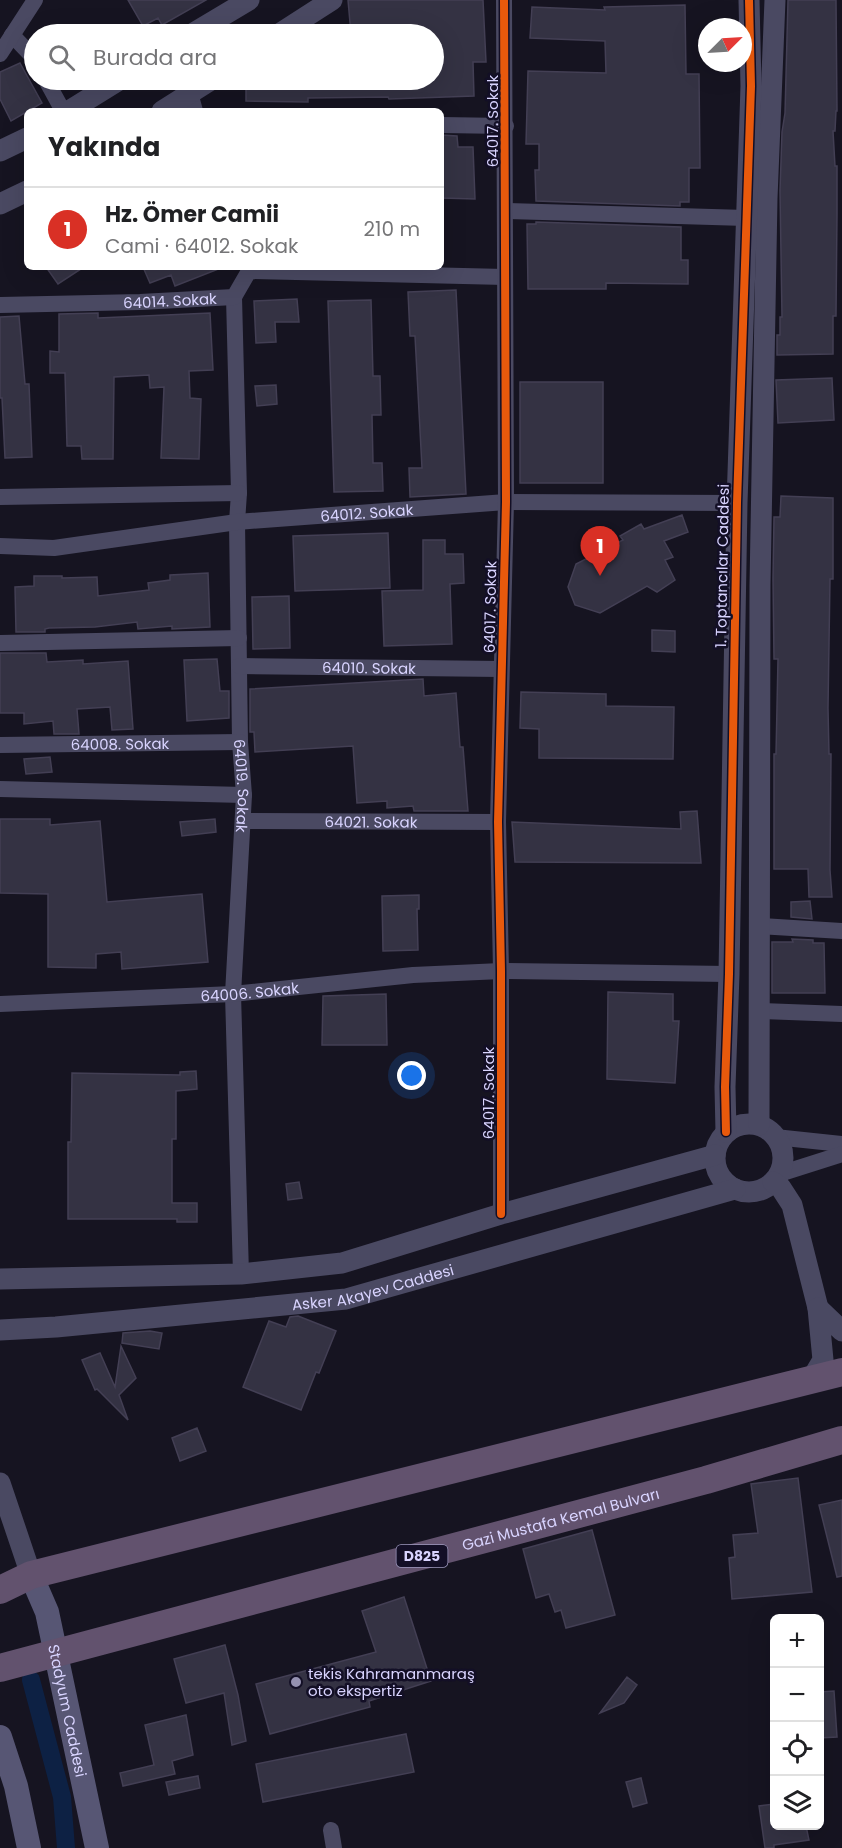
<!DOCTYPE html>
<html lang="tr">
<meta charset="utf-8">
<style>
:root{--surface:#fff;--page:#f6f6f6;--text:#202124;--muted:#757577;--line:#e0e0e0;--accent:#d93025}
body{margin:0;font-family:Poppins,sans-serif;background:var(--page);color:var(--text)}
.controls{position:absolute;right:18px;bottom:18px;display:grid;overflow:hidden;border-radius:9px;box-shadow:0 6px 24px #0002}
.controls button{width:54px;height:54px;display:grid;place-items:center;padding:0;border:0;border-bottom:2px solid var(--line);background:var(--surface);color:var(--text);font:30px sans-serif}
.compass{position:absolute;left:698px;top:18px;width:54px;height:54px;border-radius:50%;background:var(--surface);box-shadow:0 6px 24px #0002;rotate:66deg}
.you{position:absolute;left:412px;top:1076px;width:21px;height:21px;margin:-15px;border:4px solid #fff;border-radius:50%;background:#1a73e8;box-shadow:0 0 0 9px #1a73e833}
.badge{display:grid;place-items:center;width:39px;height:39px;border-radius:50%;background:var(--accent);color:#fff;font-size:20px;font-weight:700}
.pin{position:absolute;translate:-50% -50px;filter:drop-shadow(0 2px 3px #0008)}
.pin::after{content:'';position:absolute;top:32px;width:21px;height:18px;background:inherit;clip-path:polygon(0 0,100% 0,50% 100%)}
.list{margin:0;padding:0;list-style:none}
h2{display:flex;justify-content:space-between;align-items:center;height:78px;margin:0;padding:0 24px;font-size:26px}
h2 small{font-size:20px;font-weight:400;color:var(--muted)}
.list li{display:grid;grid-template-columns:39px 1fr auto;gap:18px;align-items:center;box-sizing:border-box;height:84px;padding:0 24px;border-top:2px solid var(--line)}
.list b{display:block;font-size:22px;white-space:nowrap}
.list p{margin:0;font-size:20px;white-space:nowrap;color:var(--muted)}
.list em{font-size:20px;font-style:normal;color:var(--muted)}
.icon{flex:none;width:33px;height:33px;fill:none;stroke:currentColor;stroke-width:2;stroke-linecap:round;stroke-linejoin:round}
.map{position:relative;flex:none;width:842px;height:1848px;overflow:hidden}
.search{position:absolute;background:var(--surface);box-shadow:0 6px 24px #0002;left:24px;top:24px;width:420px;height:66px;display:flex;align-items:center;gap:15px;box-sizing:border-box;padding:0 21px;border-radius:33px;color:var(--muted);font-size:22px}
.panel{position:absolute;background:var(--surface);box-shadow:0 6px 24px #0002;left:24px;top:108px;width:420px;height:162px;border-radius:9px}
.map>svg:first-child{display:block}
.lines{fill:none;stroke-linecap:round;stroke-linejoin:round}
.canal{stroke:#0d2144;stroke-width:18}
.building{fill:#343243;stroke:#433f54;stroke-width:1.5}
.minor{stroke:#4a4962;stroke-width:16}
.tertiary{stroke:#4a4962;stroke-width:21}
.secondary{stroke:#575674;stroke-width:24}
.trunk{stroke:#62526e;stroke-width:28}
.cycleway-casing{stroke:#130f26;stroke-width:11}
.cycleway{stroke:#e8590c;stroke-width:8}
.poi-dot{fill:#9591b1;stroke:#130f26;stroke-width:2}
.labels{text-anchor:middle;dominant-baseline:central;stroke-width:5;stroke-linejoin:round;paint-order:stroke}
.shield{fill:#130f26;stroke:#9e99be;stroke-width:1.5}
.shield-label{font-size:14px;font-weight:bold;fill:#d9d4ff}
.street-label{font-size:15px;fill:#d9d4ff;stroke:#130f26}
.poi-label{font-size:15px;fill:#d9d4ff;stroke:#130f26;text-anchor:start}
</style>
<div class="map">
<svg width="842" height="1848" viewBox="0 0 842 1848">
<rect width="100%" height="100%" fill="#161421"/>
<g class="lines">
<path class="canal" d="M31 1680 62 1797 66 1848"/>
</g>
<path class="building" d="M128 0H206L162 25 158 18 143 26Z
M348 0H483L486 62H473L474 96 389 99 388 97 308 98V102L246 101V80H434V34H351Z
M788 0H836L837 111H836L835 131H833L835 166H837V214L836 316H833V354L777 355V335H780V317H782L780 191 782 132 785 113Z
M685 5 686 74H699L700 168H689V202H680V206L536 201 535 170H539V144H526L528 71 606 73 605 41 530 38 532 7 605 10 604 7Z
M20 63 42 103 11 121 0 99V72Z
M441 135 457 136 458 147H473L475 199 441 198Z
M536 222 681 227V260H688V284L606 283V289H528L527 224H536Z
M46 267H84L58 284Z
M143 267H221V268L175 286 171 275 150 283Z
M456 290 466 494 410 497 409 468H422L415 336H410L408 292Z
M297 299 299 322H275L276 342 256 343 254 301Z
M371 300 373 376H380L381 415H372L373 463H382L383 491 334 492 328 301Z
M98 313V318L210 313 213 370 189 371 190 398 201 399 199 459 161 458 164 387 150 388 149 375 114 377 113 459H82L81 446H67L65 373H50V351L59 352V314Z
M19 316 25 384H29L32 457 5 458 2 398H0V317Z
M832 378 834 420 778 423 776 380Z
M520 382H603V483H520Z
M276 385 277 404 257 406 255 386Z
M781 496 833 498V579H830L828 708 829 754H831L830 870 832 897H809L808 869H774V754H776L778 659H774L773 579 774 517H780Z
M682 515 688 532 664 541 673 557 665 560 675 580 657 592 647 586 600 613 575 605 568 587 576 564 623 540 620 536 641 524 644 529Z
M388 533 390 588 295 591 293 536Z
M423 540H445V554H463L464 583 450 584 452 644 384 646 382 591 423 590Z
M208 573 210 627 172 629V626L138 629 137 622 95 627 49 628 45 629V632H16L15 587 34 586V576H62V578L97 577 98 596 149 590 148 583 170 580V575Z
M289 596 290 648 253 649 252 597Z
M652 630 675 631V652L652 651Z
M0 653H46L47 662 83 660V664L128 661 133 729 112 730 110 707 77 709 79 734H54L53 721 24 724V713H0Z
M217 659 220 691H229V718L187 721 184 660Z
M423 679 424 696 456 693 460 747H463L468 811H414L413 806 387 808V801L357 803 353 746 255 752 254 732H250V689Z
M521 692 606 694V706L674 707 673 759 539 758V729L520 728Z
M50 757 52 772 26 774 24 759Z
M697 811 701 863 515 862 512 822 681 829 680 812Z
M0 819H50V825L100 821 107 902 202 894 208 962 122 969 121 952 96 954V968L48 967V894L0 893Z
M215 819 216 832 182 836 180 822Z
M419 895V909H417L418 950 383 951 382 896Z
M810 901 812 919 791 917V902Z
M792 939 813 940V943H824L825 993H772V942H793Z
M608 992 673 994V1021H679L675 1083 607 1079Z
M386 994 387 1045H322L323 996Z
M196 1071 197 1089 176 1091V1139H172V1203H197V1222H177V1219H68V1142H71L72 1073 180 1075V1072Z
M299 1182 302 1198 288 1200 286 1184Z
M298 1316 336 1331 319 1373 316 1372 301 1410 243 1387 269 1321 286 1327 290 1317Z
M150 1331 162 1333 159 1349 122 1343 123 1333Z
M121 1346 136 1378 119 1395 128 1420 97 1389 95 1390 82 1360 100 1353 115 1387Z
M197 1428 206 1451 180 1461 172 1438Z
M798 1478 812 1592 732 1599 729 1558 735 1557 733 1535 758 1533 751 1484Z
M842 1500V1576L837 1577 819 1505Z
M592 1530 615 1615 566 1628 561 1610 555 1612 549 1594 536 1598 523 1549Z
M404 1597 431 1681 369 1701 370 1707 270 1734 256 1684 376 1652 362 1611Z
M225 1645 238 1695 246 1741 232 1745 224 1693 186 1703 174 1659Z
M627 1677 637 1685 624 1703 600 1713Z
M834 1691 837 1737 819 1738V1692Z
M186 1715 193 1755 172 1761 175 1774 123 1786 120 1773 154 1765 145 1725Z
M406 1734 414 1772 263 1802 256 1764Z
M198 1776 200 1788 169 1795 166 1782Z
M641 1778 647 1803 633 1807 626 1782Z
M774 1804V1826H806L809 1840 774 1845V1848H765L759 1806Z"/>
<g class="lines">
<g class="minor">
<path d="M12 35 34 58"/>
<path d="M0 54 35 0"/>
<path d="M46 80 63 111"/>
<path d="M190 93 195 111"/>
<path d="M441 125 506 126"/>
<path d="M505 211 746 218"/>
<path id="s1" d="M234 297 239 493 237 522 240 742 244 795 233 994 241 1274"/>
<path id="s2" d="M0 305 140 302 234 297 249 271 505 277"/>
<path d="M0 497 239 493"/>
<path id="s3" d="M0 546 54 548 237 522 506 502 737 503"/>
<path d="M0 643 239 638"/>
<path id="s4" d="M239 666 501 669"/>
<path id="s5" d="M0 745 240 742"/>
<path d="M0 789 244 795"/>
<path id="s6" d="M243 821 498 822"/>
<path d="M760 926 842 931"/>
<path id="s7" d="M0 1004 233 994 413 975 501 971 729 974"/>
<path d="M760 1011 842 1014"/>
<path d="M775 1137 842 1144"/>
<path d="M779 1174 842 1154"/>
<path d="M501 1214V971L498 822 506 502 504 0"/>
<path d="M331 1830 334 1848"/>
</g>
<g class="tertiary">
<path d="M192 34 249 0"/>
<path d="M279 34 332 0"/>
<path d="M69 111 119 80"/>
<path d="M162 111 211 80"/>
<path d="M0 151 27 138"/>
<path d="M0 204 27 191"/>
<circle cx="749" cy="1158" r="34"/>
<path d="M759 1125 760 585 767 198 775 0"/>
<path d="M726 1132 725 1087 729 974 737 503 751 86 749 0"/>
<path d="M773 1182 781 1188 792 1205 818 1308"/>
<path d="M0 1279 241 1274 342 1263 501 1214 715 1155"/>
<path id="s8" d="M0 1330 56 1327 346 1299 735 1189"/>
<path d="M811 1380 823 1360 818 1308 842 1331"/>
<path d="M0 1483 31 1575"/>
</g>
<g class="secondary">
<path id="s9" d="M31 1575 47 1612 97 1848"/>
<path d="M0 1737 16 1786 29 1848"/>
</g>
<g class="trunk">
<path d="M0 1590 31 1575 842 1372"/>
<path id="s10" d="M0 1668 706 1480 842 1440"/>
</g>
<defs>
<path id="cycleway" d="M726 1132 725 1087 729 974 737 503 751 86 749 0
M501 1214V971L498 822 506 502 504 0"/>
</defs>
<use href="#cycleway" class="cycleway-casing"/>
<use href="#cycleway" class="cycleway"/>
</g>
<circle class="poi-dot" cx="296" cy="1682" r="6"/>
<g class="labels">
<rect class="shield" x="396.5" y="1545" width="51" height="22" rx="4.5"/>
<g class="shield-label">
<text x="422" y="1556">D825</text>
</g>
<g class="street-label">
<text transform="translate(492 121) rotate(-90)">64017. Sokak</text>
<text stroke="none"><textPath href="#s2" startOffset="170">64014. Sokak</textPath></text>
<text stroke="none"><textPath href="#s3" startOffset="369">64012. Sokak</textPath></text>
<text transform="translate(722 566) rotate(-89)">1. Toptancılar Caddesi</text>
<text transform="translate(490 607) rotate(-89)">64017. Sokak</text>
<text stroke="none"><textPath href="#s4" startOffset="130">64010. Sokak</textPath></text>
<text stroke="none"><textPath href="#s5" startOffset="120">64008. Sokak</textPath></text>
<text stroke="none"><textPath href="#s1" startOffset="489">64019. Sokak</textPath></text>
<text stroke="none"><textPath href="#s6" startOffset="128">64021. Sokak</textPath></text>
<text stroke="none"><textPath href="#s7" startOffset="250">64006. Sokak</textPath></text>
<text transform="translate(488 1093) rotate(-90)">64017. Sokak</text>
<text stroke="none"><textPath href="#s8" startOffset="376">Asker Akayev Caddesi</textPath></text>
<text stroke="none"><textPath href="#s10" startOffset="580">Gazi Mustafa Kemal Bulvarı</textPath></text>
<text stroke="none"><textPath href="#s9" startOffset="141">Stadyum Caddesi</textPath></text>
</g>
<g class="poi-label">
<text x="308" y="1673">tekis Kahramanmaraş<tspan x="308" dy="17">oto ekspertiz</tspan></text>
</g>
</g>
</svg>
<div class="controls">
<button>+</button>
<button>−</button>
<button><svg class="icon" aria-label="locate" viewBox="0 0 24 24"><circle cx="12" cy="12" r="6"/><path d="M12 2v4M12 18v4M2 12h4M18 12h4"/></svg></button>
<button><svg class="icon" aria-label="layers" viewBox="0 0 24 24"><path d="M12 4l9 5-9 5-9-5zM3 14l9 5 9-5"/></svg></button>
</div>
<svg class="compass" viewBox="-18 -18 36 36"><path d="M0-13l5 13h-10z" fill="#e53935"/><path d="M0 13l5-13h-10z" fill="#757577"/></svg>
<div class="you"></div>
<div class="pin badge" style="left:600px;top:576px">1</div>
<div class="search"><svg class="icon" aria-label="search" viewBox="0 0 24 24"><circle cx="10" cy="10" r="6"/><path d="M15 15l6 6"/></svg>Burada ara</div>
<section class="panel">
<h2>Yakında<small></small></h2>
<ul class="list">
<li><span class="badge">1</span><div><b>Hz. Ömer Camii</b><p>Cami · 64012. Sokak</p></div><em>210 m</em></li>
</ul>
</section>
</div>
